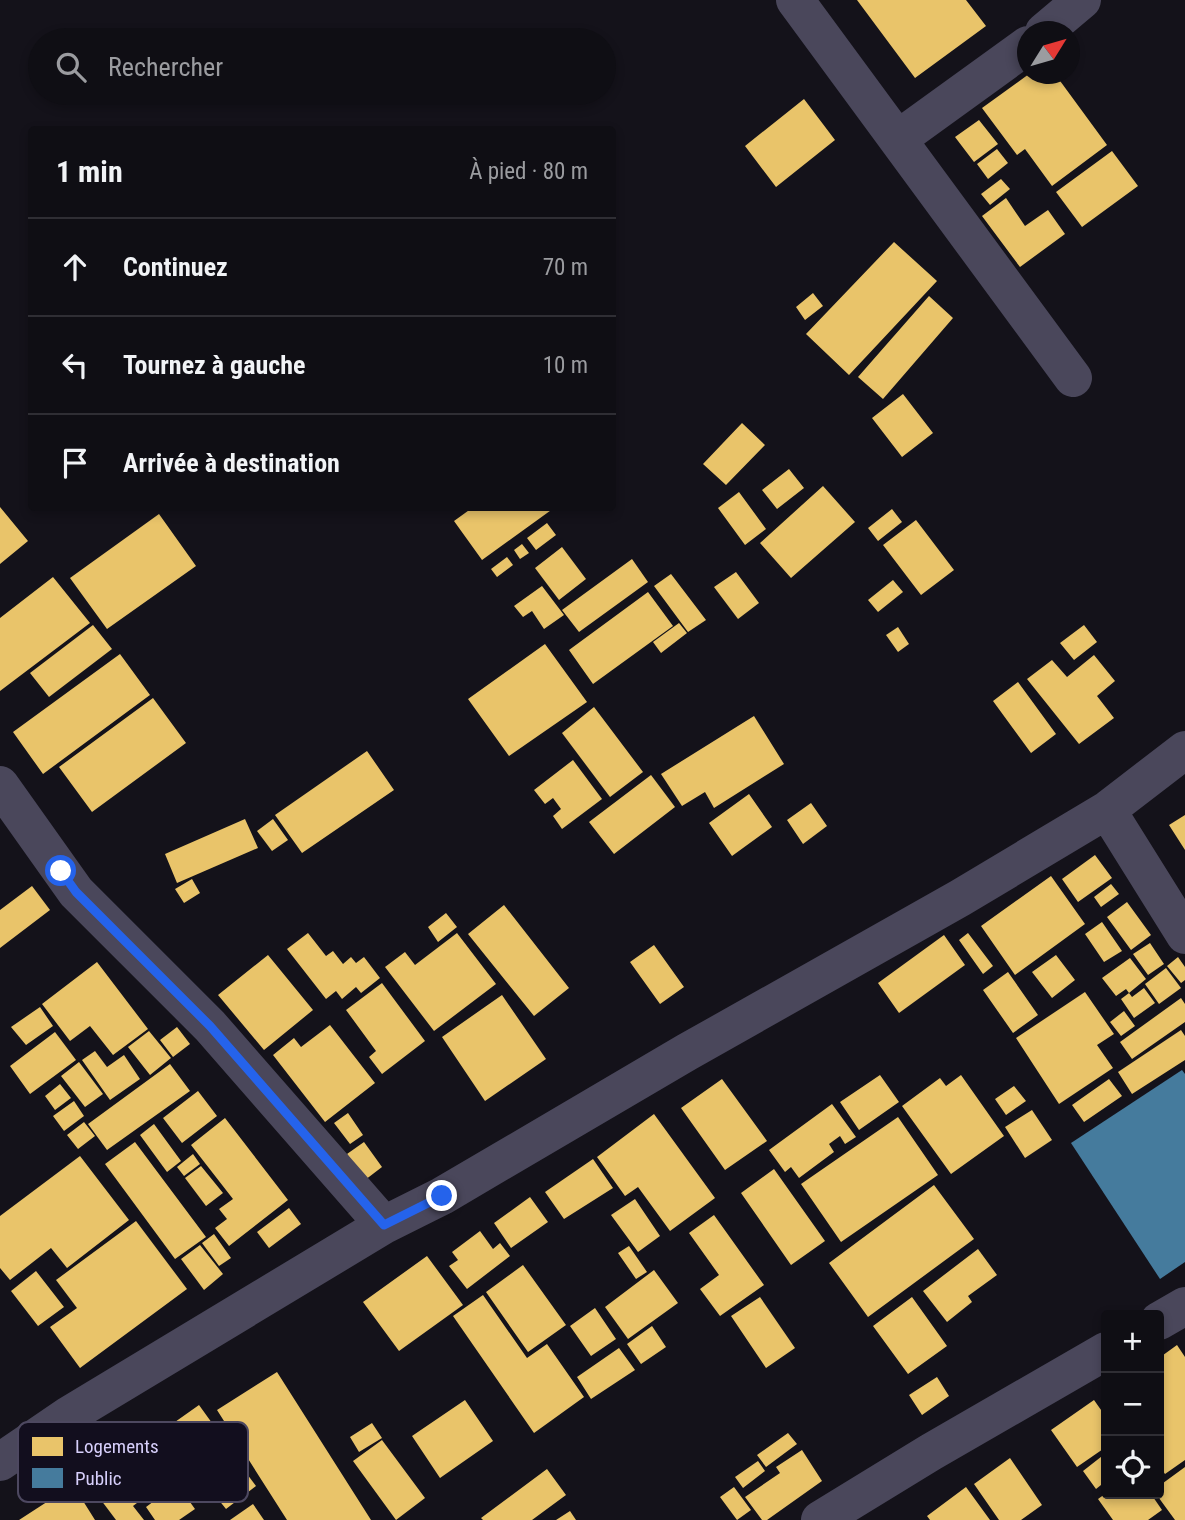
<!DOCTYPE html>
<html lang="fr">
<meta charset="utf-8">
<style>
:root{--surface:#0f0e14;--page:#18171d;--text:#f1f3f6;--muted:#9b9ca0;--line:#2f2e34}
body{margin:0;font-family:"Roboto Condensed",sans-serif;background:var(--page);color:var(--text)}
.controls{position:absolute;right:21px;bottom:21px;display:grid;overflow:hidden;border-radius:7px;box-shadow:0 4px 10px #0003}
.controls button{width:63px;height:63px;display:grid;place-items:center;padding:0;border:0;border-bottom:2px solid var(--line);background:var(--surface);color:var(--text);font:35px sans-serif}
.compass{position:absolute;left:1017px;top:21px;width:63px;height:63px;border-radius:50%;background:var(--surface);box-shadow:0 4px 10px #0003;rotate:53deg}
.stop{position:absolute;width:21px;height:21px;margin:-16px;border:5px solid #2563eb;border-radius:50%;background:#fff}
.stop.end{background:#2563eb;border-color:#fff;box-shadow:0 2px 7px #0008}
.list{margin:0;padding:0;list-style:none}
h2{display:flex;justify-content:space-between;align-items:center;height:91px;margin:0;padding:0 28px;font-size:30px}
h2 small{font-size:23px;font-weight:400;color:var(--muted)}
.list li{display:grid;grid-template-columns:46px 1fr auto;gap:21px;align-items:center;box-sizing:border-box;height:98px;padding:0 28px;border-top:2px solid var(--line)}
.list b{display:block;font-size:26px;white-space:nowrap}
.list em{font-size:23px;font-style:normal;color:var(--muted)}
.icon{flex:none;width:38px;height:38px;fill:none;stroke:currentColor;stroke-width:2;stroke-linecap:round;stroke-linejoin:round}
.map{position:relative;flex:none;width:1185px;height:1520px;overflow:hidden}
.search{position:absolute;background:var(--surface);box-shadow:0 4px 10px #0003;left:28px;top:28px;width:588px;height:77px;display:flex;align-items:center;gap:18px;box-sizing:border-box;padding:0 24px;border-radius:38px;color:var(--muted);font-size:26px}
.panel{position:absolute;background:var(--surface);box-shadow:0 4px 10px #0003;left:28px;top:126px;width:588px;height:385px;border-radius:7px}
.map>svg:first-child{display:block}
.homes{fill:#e9c46a}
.public{fill:#457b9d}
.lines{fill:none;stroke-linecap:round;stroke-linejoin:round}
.street{stroke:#4a475b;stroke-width:38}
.route{stroke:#2563eb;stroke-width:9}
.key{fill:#120e1e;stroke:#4d4860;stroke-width:2}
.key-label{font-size:19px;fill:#d7cffb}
</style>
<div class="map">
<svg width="1185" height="1520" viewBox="0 0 1185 1520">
<rect width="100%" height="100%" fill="#14121a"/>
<path class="homes" d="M857 0H966L986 26 915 78Z
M1029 74H1055L1107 145 1052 186 1025 149 1017 155 982 108Z
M804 99 835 140 776 187 745 146Z
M979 120 998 144 974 162 955 137Z
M997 149 1008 163 988 179 977 164Z
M1112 151 1138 186 1082 227 1056 192Z
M1001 179 1010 189 990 205 981 194Z
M1006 198 1025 226 1048 210 1065 234 1020 267 982 216Z
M894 242 937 281 849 375 806 334Z
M813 293 823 306 805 320 796 307Z
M929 296 953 318 883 399 858 377Z
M903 394 933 433 902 457 872 418Z
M742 423 765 445 726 485 703 464Z
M789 469 804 488 777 509 762 490Z
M823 486 855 522 791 578 760 543Z
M739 492 766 529 745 545 718 508Z
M0 507 28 541 0 564Z
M472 508H554L482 560 454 521Z
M892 509 902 522 878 541 868 528Z
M159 514 196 566 107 629 70 578Z
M916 520 954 570 921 595 883 545Z
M547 523 556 535 536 550 527 538Z
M522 544 529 553 520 559 514 550Z
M562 547 586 579 559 600 535 568Z
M507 557 513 565 497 577 491 569Z
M632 559 648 582 579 632 562 610Z
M736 572 759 603 738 619 714 587Z
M671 574 706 620 688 632 654 586Z
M53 577 90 623 0 691V618Z
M893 580 903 592 878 612 868 600Z
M542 586 564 615 544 629 532 611 523 617 514 606Z
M648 592 673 626 593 684 569 650Z
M679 623 687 633 661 653 653 642Z
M93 625 112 649 49 697 30 673Z
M1084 625 1097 642 1074 660 1060 643Z
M898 627 909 644 898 652 886 635Z
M545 644 587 702 509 756 468 699Z
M120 654 150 695 43 774 13 732Z
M1094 655 1115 681 1097 696 1114 718 1079 744 1027 679 1052 660 1067 677Z
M1018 682 1056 734 1031 753 993 701Z
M153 698 186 743 92 812 59 767Z
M594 707 643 772 610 797 562 733Z
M754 716 784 764 714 808 705 792 682 806 661 774Z
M367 751 394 790 302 853 275 815Z
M573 760 602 799 562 829 553 816 561 809 553 798 545 804 534 790Z
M651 775 675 807 614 854 589 822Z
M749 794 772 827 732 856 709 823Z
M811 803 827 826 803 844 787 820Z
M1185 815V850L1169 825Z
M245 819 258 848 177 883 165 854Z
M273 819 288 840 272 851 257 831Z
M1095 855 1112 878 1078 902 1062 879Z
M1051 876 1085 924 1015 975 981 926Z
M192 879 200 893 184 903 175 889Z
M1111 884 1119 894 1101 907 1094 897Z
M32 886 50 910 0 948V910Z
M1127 902 1151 935 1131 950 1107 917Z
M504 905 569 988 534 1016 468 934Z
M446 913 457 927 438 942 428 927Z
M1102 922 1122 951 1104 962 1085 934Z
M308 933 326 956 333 951 343 964 351 957 356 963 364 957 380 978 361 993 356 987 342 999 336 991 326 999 287 949Z
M457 933 496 984 434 1031 385 967 405 952 415 965Z
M968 933 993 966 983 974 959 940Z
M944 935 965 965 899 1013 878 983Z
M1150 943 1164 964 1148 975 1133 954Z
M654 945 684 987 660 1004 630 962Z
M268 955 313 1010 264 1050 218 995Z
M1056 955 1075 980 1052 998 1032 972Z
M1178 957 1185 967V980L1181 983 1167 966Z
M1130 958 1146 979 1129 993 1126 989 1116 996 1102 978Z
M97 962 148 1029 113 1055 90 1026 70 1041 42 1004Z
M1166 968 1181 988 1159 1004 1145 984Z
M1008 972 1038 1015 1013 1033 983 990Z
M382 983 425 1041 382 1074 369 1057 376 1051 346 1010Z
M1144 988 1155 1003 1134 1018 1121 999 1129 993 1132 997Z
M1085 992 1114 1034 1097 1045 1113 1068 1059 1104 1016 1038Z
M502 995 546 1059 485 1101 442 1037Z
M1181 998 1185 1004V1022L1132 1059 1120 1042Z
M40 1007 53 1026 26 1045 11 1027Z
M1124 1011 1135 1026 1121 1036 1110 1022Z
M330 1025 375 1083 325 1122 273 1055 294 1038 301 1047Z
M177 1027 190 1044 173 1057 160 1040Z
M1181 1030 1185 1036V1060L1132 1094 1118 1072Z
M149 1031 171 1058 150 1075 128 1047Z
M55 1032 76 1060 30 1094 10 1066Z
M95 1051 107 1067 124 1055 140 1079 110 1100 82 1060Z
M79 1062 103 1094 85 1107 61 1076Z
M170 1064 190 1091 107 1150 88 1124Z
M880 1075 899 1102 859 1130 840 1102Z
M961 1075 1004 1136 951 1174 902 1106 940 1078 946 1086Z
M722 1079 767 1141 725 1170 681 1108Z
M1109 1079 1122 1096 1084 1122 1072 1105Z
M60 1084 71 1098 55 1110 45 1096Z
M1014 1086 1026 1101 1006 1115 995 1099Z
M198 1091 217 1116 182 1143 163 1118Z
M74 1101 84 1116 64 1131 53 1116Z
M832 1104 856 1137 845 1144 840 1136 829 1144 834 1152 799 1178 791 1167 785 1172 769 1150Z
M1032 1110 1052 1140 1025 1158 1005 1127Z
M348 1113 363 1135 350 1144 334 1123Z
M654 1114 715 1198 670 1231 638 1187 625 1196 597 1157Z
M898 1117 938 1175 841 1242 801 1184Z
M225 1118 288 1200 229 1246 215 1228 227 1219 219 1209 233 1199 191 1145Z
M84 1122 95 1136 78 1149 67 1135Z
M154 1124 181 1161 167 1172 140 1135Z
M135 1142 206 1237 175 1259 105 1164Z
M364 1142 382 1167 365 1180 347 1154Z
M193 1154 200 1164 184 1176 177 1167Z
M80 1156 129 1220 67 1268 51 1248 10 1280 0 1268V1216Z
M593 1159 613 1188 564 1219 545 1192Z
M201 1166 223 1193 206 1206 185 1178Z
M774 1169 825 1241 791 1265 741 1193Z
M934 1185 974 1239 868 1317 829 1263Z
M530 1197 548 1222 511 1248 494 1223Z
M635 1199 660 1236 638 1252 611 1215Z
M289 1208 301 1224 269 1248 257 1232Z
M714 1215 764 1285 720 1316 700 1289 719 1275 689 1233Z
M136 1221 187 1289 80 1368 50 1327 77 1308 56 1280Z
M480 1231 493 1249 500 1243 510 1256 467 1289 449 1266 458 1260 452 1252Z
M214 1234 231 1258 219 1266 202 1243Z
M200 1245 223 1274 204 1290 181 1259Z
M629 1246 647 1272 636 1279 618 1253Z
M978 1249 997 1275 968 1296 972 1302 947 1322 923 1291Z
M427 1256 463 1305 399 1351 363 1302Z
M523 1265 566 1325 528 1352 486 1292Z
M654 1270 678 1303 628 1339 605 1307Z
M36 1271 64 1307 38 1326 11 1291Z
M483 1295 527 1358 547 1344 584 1397 534 1433 453 1316Z
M760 1297 795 1348 766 1368 731 1316Z
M912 1297 947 1346 908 1374 873 1326Z
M595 1308 616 1339 591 1356 570 1326Z
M652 1326 666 1347 641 1364 627 1344Z
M1177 1345 1185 1357V1460L1165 1474 1159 1466V1358Z
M619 1348 635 1370 591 1399 577 1377Z
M277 1372 371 1520H287L217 1410Z
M937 1377 949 1396 922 1415 909 1395Z
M465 1400 493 1441 440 1478 412 1436Z
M1094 1400 1106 1417V1447L1077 1467 1051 1430Z
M199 1405 230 1448 208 1464 217 1478 198 1491 158 1434Z
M372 1423 382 1438 359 1452 350 1437Z
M143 1433 167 1467 147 1482 154 1490 133 1506 144 1520H116L83 1476Z
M788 1433 797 1444 766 1467 757 1455Z
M382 1440 425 1498 396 1520 353 1461Z
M802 1450 822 1481 767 1520H762L745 1497 780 1473 776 1467Z
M1106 1453V1481L1096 1489 1083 1471Z
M1010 1458 1042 1505 1021 1520H999L974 1484Z
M758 1461 765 1471 743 1488 735 1477Z
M241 1466 256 1486 226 1509 210 1489Z
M1185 1467V1520H1175L1156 1494H1159V1486Z
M547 1469 566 1495 532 1520H483L481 1518Z
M177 1484 195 1509 179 1520H155L146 1507Z
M73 1485 95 1520H19Z
M734 1487 751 1510 737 1520 720 1497Z
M966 1487 990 1520H930L927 1516Z
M1105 1494H1151L1162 1510 1148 1520H1113L1098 1499Z
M253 1504 264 1520H230Z
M570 1511 576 1520H556Z"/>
<path class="public" d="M1182 1070 1185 1074V1262L1160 1279 1071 1143Z"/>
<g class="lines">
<path class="street" d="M795 0 1073 378
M1044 32 1082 0
M898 139 1028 45
M0 785 76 892 210 1026 384 1225
M1107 810 1185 935
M1159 1321 1185 1306
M0 1462 69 1415 384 1225 442 1196 687 1052 960 898 1107 810 1185 750
M820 1520 931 1452 1106 1351"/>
</g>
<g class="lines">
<path class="route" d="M61 871 76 892 210 1026 384 1225 442 1196"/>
</g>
<rect x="18" y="1422" width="230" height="80" rx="10" class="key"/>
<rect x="32" y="1437" width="31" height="19" fill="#e9c46a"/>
<rect x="32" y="1468" width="31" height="20" fill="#457b9d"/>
<g class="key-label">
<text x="75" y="1453">Logements</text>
<text x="75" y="1485">Public</text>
</g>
</svg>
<div class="controls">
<button>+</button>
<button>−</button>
<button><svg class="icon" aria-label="locate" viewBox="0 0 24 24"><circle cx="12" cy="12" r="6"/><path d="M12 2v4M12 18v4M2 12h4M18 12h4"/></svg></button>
</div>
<svg class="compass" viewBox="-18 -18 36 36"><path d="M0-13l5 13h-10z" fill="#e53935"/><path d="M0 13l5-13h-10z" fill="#9b9ca0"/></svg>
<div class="stop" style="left:61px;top:871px"></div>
<div class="stop end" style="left:442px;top:1196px"></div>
<div class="search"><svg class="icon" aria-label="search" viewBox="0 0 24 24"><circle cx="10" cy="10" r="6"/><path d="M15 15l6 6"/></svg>Rechercher</div>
<section class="panel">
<h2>1 min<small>À pied · 80 m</small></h2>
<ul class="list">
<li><svg class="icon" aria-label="ahead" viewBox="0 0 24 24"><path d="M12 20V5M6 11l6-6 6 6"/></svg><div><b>Continuez</b></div><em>70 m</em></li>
<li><svg class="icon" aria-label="left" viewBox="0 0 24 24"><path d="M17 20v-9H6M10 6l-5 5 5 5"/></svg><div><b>Tournez à gauche</b></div><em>10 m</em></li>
<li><svg class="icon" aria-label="arrive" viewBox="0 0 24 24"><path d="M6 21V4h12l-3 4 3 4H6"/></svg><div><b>Arrivée à destination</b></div></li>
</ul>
</section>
</div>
